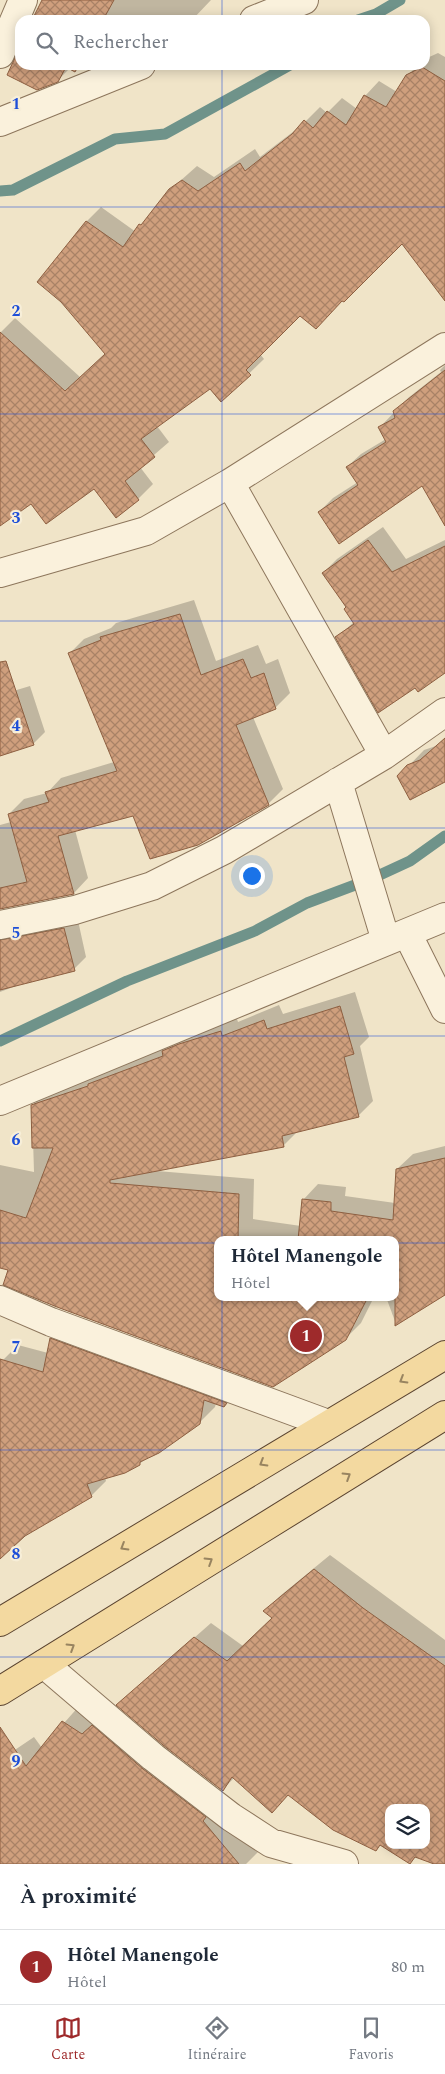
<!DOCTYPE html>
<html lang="fr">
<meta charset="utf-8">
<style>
:root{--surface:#fff;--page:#f2f2f3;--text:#1f2937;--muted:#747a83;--line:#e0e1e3;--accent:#9e2a2b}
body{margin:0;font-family:Spectral,serif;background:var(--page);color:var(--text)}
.controls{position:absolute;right:15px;bottom:15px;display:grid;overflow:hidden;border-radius:10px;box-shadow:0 2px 12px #0003}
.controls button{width:45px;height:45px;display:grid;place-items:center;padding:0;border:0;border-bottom:1px solid var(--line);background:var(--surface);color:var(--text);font:25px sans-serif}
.you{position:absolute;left:251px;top:875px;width:18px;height:18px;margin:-12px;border:4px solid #fff;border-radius:50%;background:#1a73e8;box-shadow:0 0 0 8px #1a73e833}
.badge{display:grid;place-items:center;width:32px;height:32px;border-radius:50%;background:var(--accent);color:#fff;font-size:16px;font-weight:700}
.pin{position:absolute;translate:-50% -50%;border:2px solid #fff;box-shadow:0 1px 5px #0006}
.popup{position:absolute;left:214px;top:1236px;width:185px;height:65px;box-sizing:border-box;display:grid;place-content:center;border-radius:10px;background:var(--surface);filter:drop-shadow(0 1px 4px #0005);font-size:16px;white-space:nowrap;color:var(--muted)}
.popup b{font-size:19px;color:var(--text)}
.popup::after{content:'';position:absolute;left:50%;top:100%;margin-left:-10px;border:10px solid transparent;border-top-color:var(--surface)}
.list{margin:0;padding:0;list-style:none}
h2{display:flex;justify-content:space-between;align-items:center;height:65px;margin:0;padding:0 20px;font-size:21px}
h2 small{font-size:16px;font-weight:400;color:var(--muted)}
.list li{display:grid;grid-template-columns:32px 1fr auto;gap:15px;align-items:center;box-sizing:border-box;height:75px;padding:0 20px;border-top:1px solid var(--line)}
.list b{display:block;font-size:19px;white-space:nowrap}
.list p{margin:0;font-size:16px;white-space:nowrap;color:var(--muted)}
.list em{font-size:16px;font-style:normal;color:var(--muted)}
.icon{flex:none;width:28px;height:28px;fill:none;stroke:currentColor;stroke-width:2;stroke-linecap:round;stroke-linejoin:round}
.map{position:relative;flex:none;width:445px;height:1864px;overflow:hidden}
.search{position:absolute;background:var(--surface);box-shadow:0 2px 12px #0003;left:15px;right:15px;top:15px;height:55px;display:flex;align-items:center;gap:12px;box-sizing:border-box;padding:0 18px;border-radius:15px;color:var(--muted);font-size:19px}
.sheet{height:140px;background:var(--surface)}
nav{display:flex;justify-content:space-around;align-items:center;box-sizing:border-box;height:70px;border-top:1px solid var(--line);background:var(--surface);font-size:14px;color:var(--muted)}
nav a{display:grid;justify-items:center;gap:2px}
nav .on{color:var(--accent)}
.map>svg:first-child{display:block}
.shadow{fill:#0003}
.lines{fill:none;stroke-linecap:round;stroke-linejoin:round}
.stream{stroke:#6f938a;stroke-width:11}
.building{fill:url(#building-cross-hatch);stroke:#8d5f41;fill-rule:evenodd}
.street-casing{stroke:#8d765c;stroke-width:30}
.primary-casing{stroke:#5b4430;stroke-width:30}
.street{stroke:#faf1dc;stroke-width:28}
.primary{stroke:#f3d9a0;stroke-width:28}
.oneway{stroke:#988460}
.grid{fill:none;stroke:#1d4ed8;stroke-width:1;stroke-opacity:0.55}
.grid-label{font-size:16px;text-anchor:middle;font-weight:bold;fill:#1d4ed8;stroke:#f7eed8;stroke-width:4.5;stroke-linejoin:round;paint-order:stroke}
</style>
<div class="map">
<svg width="445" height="1864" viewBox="0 0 445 1864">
<defs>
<pattern id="building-cross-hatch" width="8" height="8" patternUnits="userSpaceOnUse" patternTransform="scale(1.25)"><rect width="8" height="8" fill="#cf9f7d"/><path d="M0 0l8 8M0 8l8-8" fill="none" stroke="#a98266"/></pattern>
</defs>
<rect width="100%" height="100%" fill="#f0e4c8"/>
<path class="shadow" d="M43 0H211L192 20H34Z
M20 50V65H80L75 70 70 68 57 81 8 75Z
M438 53 445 57V245L402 242 342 300 300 314 260 354 264 359 221 401 210 388 157 426 169 442 140 467 153 484 138 499 116 516 94 487 31 502 0 524V333L15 318 80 377 106 354 86 222 101 207 136 232 170 190 197 166 214 177 255 149 260 157 302 125 320 107 327 113 342 98 357 109 365 96 379 81 397 92 407 76 418 65H425V59Z
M445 365V523L423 484 319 512 333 498 358 482 347 467 361 454 386 439 380 427 408 398 441 372 440 370Z
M383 527 406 559 445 540V672L415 686 337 637 354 622 348 607 323 573 337 559Z
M194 600 216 661 258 645 266 664 278 659 290 693 275 708 253 717 283 789 268 804 133 814 75 830 88 878 74 893 0 909V825L11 822 9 814 24 799 47 793 61 778 114 762 69 654 84 639 111 628 116 623Z
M30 686 45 732 33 744 0 755V695Z
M445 738V781L399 776 424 750 436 746Z
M77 916 86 957 74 969 21 984 0 992V939L4 938 14 928Z
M355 992 369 1037 360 1046 373 1101 358 1116 299 1130 283 1146 157 1171 254 1179 253 1219 301 1226 303 1200 318 1184 346 1187 345 1196 395 1203 397 1169 413 1154 445 1146V1293L396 1324 386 1297H395V1240H217V1297H374L361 1323 345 1339 0 1266V1165L34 1172 32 1106 47 1090 236 1016 238 1022 279 1005 283 1014Z
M66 1323 240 1390 224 1406 216 1403 215 1407 199 1423 139 1464 105 1477 106 1481 91 1496 0 1550V1370L3 1360 18 1345 48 1353 51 1339Z
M330 1555 445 1640V1848L426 1808 234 1778 223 1789 118 1705 211 1623 243 1646 273 1618 265 1611 280 1596Z
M80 1705 218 1804 258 1852 246 1864H0V1760L34 1737 42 1748Z"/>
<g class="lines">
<path class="stream" d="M358 20 376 14 400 0
M0 191 13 190 115 139 165 134 290 65
M0 1041 127 981 255 931 307 903 371 879 410 861 445 836"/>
</g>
<path class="building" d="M42 0H114L103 20H32Z
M20 47V65H79L75 72 66 67 58 82 37 90 7 75Z
M422 67 445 81V301L402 244 344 302 342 301 316 329 300 316 246 370 251 375 221 402 210 389 141 439 155 457 125 481 139 500 116 518 94 489 46 524 31 504 0 526V332L65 391 105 354 61 302 37 282 86 221 123 247 139 224 141 225 169 189 182 180 198 191 240 163 245 171 292 134 304 120 313 128 327 111 346 125 364 95 386 107 406 75Z
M445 370V526L422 486 339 544 318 512 358 485 346 467 386 442 378 427 395 418 393 411Z
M368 540 392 572 445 546V673L418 692 415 688 378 713 335 637 354 624 344 609 346 607 322 573Z
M180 614 201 675 243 659 251 678 264 673 276 709 236 725 269 805 198 845 150 859 133 816 58 836 74 894 0 909V888L27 882 8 814 49 802 45 792 117 771 68 653 101 640 100 637Z
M6 661 34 745 0 756V662Z
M445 738V782L410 800 397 776 407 765 420 760Z
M64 928 75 971 0 990V940Z
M340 1006 354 1054 344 1057 359 1117 282 1136 284 1147 110 1180V1183L239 1194 238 1240H217V1297H368L346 1340 273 1387 57 1307 3 1285 8 1270 0 1268V1210L26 1218 53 1148H32L31 1105 88 1086V1084L163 1056 162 1051 179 1044 221 1031 222 1036 264 1020 267 1029Z
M445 1158V1295L395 1326V1240H298L302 1199 331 1202V1211L393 1220 396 1169Z
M50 1338 227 1403 224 1407 204 1400 200 1424 159 1453 140 1462V1465L125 1473 87 1484 92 1497 25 1536 0 1559V1359L43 1372Z
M314 1569 363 1608 445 1666V1864H434L415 1857 410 1864 380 1845 376 1851 333 1830 288 1795 272 1813 232 1777 223 1791 163 1745 116 1705 194 1637 227 1661 272 1618 263 1611ZM389 1808H426V1845H389Z
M62 1721 82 1734 92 1725 143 1769 206 1817 203 1821 239 1864H0V1727L26 1766Z"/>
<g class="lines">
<defs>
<path id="street" d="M254 20 304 0
M0 54 23 0
M0 122 141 65
M230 483 384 755
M0 573 146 531 230 483 445 347
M338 782 386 941
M0 925 75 910 152 886 224 850 384 755 445 712
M407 933 445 1009
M0 1101 445 917
M0 1300 51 1322 328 1424
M44 1664 153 1757 231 1817 271 1843 344 1864"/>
<path id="primary" d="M0 1622 445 1355
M0 1691 445 1415"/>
</defs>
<use href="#street" class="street-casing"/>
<use href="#primary" class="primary-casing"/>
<use href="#street" class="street"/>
<use href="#primary" class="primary"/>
</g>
<defs><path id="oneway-chevron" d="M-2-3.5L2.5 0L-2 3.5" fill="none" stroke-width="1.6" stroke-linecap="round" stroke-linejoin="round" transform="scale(1.25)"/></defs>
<g class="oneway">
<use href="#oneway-chevron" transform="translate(403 1380) rotate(149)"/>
<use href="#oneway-chevron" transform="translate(263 1463) rotate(149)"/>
<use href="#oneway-chevron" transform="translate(347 1476) rotate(-32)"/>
<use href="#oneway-chevron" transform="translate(124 1547) rotate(149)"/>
<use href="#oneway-chevron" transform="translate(209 1561) rotate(-32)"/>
<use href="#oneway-chevron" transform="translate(71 1647) rotate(-32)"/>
</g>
<path class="grid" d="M222 0V20M222 65V1864M0 207H445M0 414H445M0 621H445M0 828H445M0 1036H445M0 1243H445M0 1450H445M0 1657H445"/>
<g class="grid-label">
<text x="16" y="109">1</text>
<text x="16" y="316">2</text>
<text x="16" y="523">3</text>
<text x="16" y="731">4</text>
<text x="16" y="938">5</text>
<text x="16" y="1145">6</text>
<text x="16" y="1352">7</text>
<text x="16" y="1559">8</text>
<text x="16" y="1766">9</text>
</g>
</svg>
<div class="controls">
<button><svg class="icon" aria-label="layers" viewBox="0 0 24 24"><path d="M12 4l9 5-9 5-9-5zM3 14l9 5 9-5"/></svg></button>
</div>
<div class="you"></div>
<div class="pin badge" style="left:306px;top:1336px">1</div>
<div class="popup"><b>Hôtel Manengole</b>Hôtel</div>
<div class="search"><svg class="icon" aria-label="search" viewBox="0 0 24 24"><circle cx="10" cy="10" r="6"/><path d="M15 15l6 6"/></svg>Rechercher</div>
</div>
<section class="sheet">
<h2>À proximité<small></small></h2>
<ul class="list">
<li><span class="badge">1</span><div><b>Hôtel Manengole</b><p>Hôtel</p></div><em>80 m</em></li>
</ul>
</section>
<nav>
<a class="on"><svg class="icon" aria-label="map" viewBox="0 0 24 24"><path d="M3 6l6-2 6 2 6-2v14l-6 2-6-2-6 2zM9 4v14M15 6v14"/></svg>Carte</a>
<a><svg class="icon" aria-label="directions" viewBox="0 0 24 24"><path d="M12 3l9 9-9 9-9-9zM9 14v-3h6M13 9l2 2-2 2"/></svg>Itinéraire</a>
<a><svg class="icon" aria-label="saved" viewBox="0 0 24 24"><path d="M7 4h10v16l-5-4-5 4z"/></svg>Favoris</a>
</nav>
